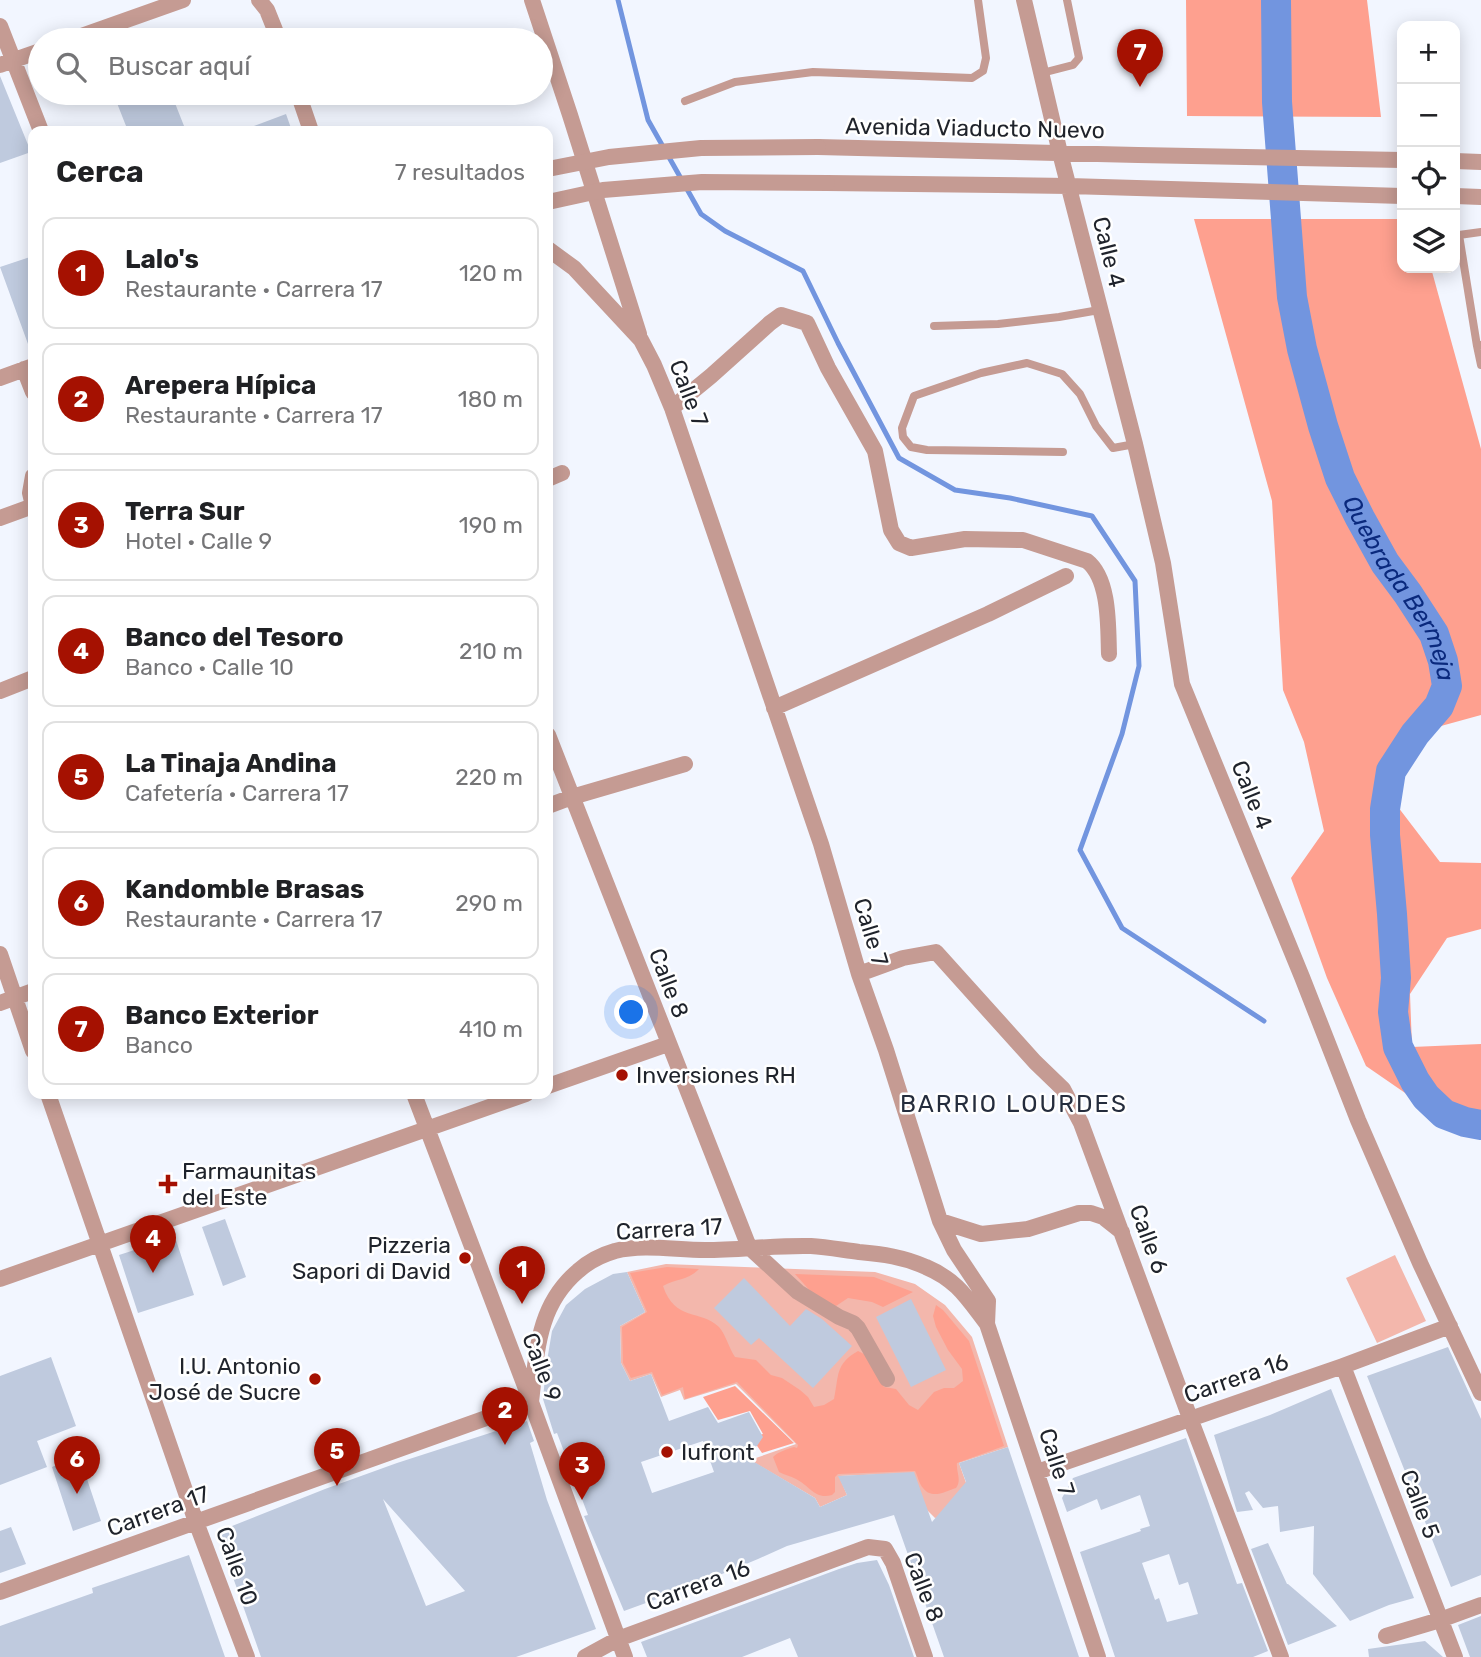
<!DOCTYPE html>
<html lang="es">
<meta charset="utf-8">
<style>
:root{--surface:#fff;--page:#f6f6f6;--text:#202124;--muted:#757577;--line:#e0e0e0;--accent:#a51101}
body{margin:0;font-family:Rubik,sans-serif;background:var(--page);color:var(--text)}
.controls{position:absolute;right:21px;top:21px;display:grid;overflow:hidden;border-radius:14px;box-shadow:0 4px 18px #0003}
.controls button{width:63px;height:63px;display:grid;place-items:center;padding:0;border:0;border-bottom:2px solid var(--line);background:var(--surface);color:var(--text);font:35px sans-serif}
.you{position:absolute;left:632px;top:1013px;width:24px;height:24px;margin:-18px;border:5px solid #fff;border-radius:50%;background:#1a73e8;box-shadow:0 0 0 10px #1a73e833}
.badge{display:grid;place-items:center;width:46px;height:46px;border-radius:50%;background:var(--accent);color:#fff;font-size:23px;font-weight:700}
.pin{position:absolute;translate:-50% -58px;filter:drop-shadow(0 2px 4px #0008)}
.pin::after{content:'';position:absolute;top:37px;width:24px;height:21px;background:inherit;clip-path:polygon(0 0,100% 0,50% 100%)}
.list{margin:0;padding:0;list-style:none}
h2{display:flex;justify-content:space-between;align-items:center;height:91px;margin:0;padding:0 28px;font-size:30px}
h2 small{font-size:23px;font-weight:400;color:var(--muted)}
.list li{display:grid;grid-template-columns:46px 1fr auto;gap:21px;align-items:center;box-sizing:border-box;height:112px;margin:0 14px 14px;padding:0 14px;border:2px solid var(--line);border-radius:14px}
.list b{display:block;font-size:26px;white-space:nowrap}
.list p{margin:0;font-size:23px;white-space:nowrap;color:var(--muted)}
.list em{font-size:23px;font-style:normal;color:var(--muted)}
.icon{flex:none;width:38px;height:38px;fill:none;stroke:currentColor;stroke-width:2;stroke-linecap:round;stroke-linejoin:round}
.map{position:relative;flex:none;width:1481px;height:1657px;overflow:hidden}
.search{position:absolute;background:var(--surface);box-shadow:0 4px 18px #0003;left:28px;top:28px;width:525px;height:77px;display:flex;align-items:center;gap:18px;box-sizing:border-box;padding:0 24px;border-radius:38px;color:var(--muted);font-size:26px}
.panel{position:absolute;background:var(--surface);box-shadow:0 4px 18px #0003;left:28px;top:126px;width:525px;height:973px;border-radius:14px}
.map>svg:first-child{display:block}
.green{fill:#f3b7ac}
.forest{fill:#fea08f}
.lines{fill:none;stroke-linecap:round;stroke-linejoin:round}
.stream{stroke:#7295df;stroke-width:5}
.river{stroke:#7295df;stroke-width:30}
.building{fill:#bfcade;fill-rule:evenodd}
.lane{stroke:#c59b93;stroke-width:8}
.street{stroke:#c59b93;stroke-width:16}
.street-bridge{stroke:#c59b93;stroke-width:16}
.poi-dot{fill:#a51101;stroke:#fff;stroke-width:2.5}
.labels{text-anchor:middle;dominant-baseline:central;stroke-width:5;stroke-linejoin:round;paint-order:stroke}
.street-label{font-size:23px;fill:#1f232b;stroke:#fff}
.poi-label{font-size:23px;fill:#1f232b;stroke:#fff;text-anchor:start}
.water-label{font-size:24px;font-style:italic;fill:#0a297d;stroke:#fff}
.neighbourhood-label{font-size:24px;letter-spacing:2px;fill:#252d3d;stroke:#fff}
</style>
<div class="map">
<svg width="1481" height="1657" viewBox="0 0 1481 1657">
<rect width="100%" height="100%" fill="#f2f6ff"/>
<path class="green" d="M1395 1255 1426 1321 1377 1343 1346 1278Z
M666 1264 875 1272 915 1284 945 1305 972 1337 1008 1447 959 1463 975 1508 935 1518 927 1510 913 1473 839 1476 847 1495 820 1507 815 1498 750 1460 796 1444 736 1384 684 1400 680 1390 661 1397 651 1374 630 1381 621 1363 620 1326 645 1312 627 1272Z"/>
<path class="forest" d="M1186 0H1367L1381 117 1187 116Z
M1194 219H1402V268H1431L1481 449V715L1441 726 1406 758 1398 807 1440 862 1481 863V929L1447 938 1410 994 1412 1047 1481 1044V1135L1424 1106 1366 1066 1327 978 1291 878 1324 831 1304 742 1283 690 1272 501Z
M667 1267 699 1269C689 1280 675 1279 663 1286 675 1322 700 1309 719 1327 726 1335 729 1348 735 1357L756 1360 771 1375 782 1378 800 1390 808 1397 814 1407 824 1405 834 1399C839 1376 835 1364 858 1351L868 1356 884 1387 896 1389 909 1405 918 1410 934 1392 944 1388H954L963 1381 962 1369 948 1350 936 1327 933 1316 936 1305 943 1310 969 1341 1004 1446 957 1463C956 1472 962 1480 956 1488 946 1491 932 1500 923 1488 919 1484 918 1476 915 1471L838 1474 835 1477V1492L832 1495C815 1500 810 1486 796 1479 790 1476 785 1475 779 1472L773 1457C778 1452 787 1449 794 1447L797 1448 798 1445 737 1382 685 1399 683 1387 662 1395 652 1372 631 1378 623 1363 622 1327 647 1312 630 1273Z
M795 1274 874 1277 913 1292 883 1307 872 1302 848 1298 836 1306 829 1308 812 1293Z
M735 1386 794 1443 762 1453 751 1437 763 1434 750 1411 718 1420 703 1397Z"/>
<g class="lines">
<path class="stream" d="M618 0 648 120 701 214 725 231 803 271 838 343 899 458 955 490 1010 498 1092 516 1135 581 1139 666 1122 734 1080 850 1122 928 1264 1021"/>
<path class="river" id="s1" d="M1276 0 1277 102 1292 297 1302 349 1323 426 1340 478 1360 518 1385 563 1408 594 1434 634 1443 661 1447 686 1439 706 1415 734 1391 771 1385 809V835L1392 914 1396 978 1393 1012 1398 1047 1415 1081 1426 1097 1444 1114 1465 1122 1481 1125"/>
</g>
<path class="building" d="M0 76 31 152 0 163Z
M113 93H171L186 131H128Z
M286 114 292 131H243V130Z
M33 256V355H32L0 267Z
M225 1219 246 1277 223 1286 202 1227Z
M175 1237 194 1295 138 1313 119 1255Z
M627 1272 645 1312 620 1326 621 1363 630 1381 651 1374 669 1421 708 1407 718 1423 749 1412 763 1437 757 1446 739 1453 815 1498 820 1507 847 1495 838 1476 914 1472 932 1522 966 1482 959 1463 1008 1447 1079 1657H944L894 1515 787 1546 758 1559 698 1584 624 1611 584 1516 588 1515 557 1433 554 1434 543 1399 546 1367 552 1331 566 1305 585 1289 613 1274ZM703 1441 714 1472 652 1493 641 1462Z
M744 1278 790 1326 806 1309 822 1319 852 1346 813 1388 759 1338 751 1345 714 1308Z
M911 1299 946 1370 911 1387 876 1317Z
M1448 1347 1481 1419V1575L1451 1587 1367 1376Z
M51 1357 76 1426 37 1441 47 1467 0 1485V1376Z
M1331 1389 1414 1598 1389 1605 1350 1621 1313 1574 1314 1526 1280 1532 1278 1506 1263 1508 1249 1491 1245 1493 1253 1510 1237 1512 1214 1435 1270 1415Z
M527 1421 534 1441 530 1443 547 1500 596 1629 516 1657H261L217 1532 325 1489 397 1463ZM383 1499 465 1591 426 1606Z
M1186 1438 1237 1584 1242 1583 1268 1651 1253 1657H1115L1080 1552 1141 1531 1140 1529 1150 1526 1140 1495 1101 1510 1097 1499 1067 1512 1062 1498 1073 1478ZM1169 1554 1179 1585 1188 1582 1198 1614 1167 1622 1159 1598 1155 1600 1142 1563Z
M79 1455 101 1521 73 1531 52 1467Z
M11 1527 26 1564 0 1573V1531Z
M1268 1543 1287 1584H1288L1337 1626 1288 1645 1251 1549Z
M189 1555 225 1657H0V1626L93 1593 92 1588Z
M877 1560 889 1585 914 1657H798L790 1638 742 1657H647L641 1642 839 1569 857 1563Z
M1481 1616V1657H1470L1458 1625Z
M1425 1641 1443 1657H1369L1368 1649Z"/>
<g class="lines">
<path class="lane" d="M1042 73 1073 65 1079 58 1067 0
M685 101 735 82 813 72 972 78 983 71 986 58 978 0
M934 326 998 324 1059 317 1099 310
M1481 345 1477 346 1481 365
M1477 346 1459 235 1481 232
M1063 452 927 450 911 447 903 437 902 428 914 396 981 373 1027 363 1062 374 1080 394 1096 426 1113 448 1135 444"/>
<path class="street" d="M259 0 267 10 279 40
M532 0 570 115 639 334
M1024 0 1060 153 1135 444 1163 563 1182 684 1302 977 1358 1120 1420 1263 1481 1393
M0 26 41 131
M70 40 183 0
M0 65 40 51
M298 93 311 131
M818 147 1138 155 1402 160
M1455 161 1481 162
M827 183 1069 186 1402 196
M1455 196 1481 197
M548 249 574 268 641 340 654 365 672 408 821 844 859 974 886 1050 940 1221 954 1250 988 1301 987 1324 1098 1657
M24 369 33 392
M0 378 33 366
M672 408 711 376 770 323 781 315 807 323 828 368 875 451 891 530 899 543 911 548 965 539 1023 540 1087 561C1110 579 1108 627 1109 654
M33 476 30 493 33 506
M548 479 562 473
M0 518 33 506
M0 691 33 678
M774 708 988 614 1066 576
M548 735 749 1247 798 1292 839 1317 853 1323 858 1328 887 1379
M548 806 572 797 685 764
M0 954 33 1051
M859 974 903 958 936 952 1035 1062 1063 1089 1081 1123 1190 1418 1281 1657
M0 1003 33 991
M548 1086 668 1044
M48 1094 196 1522 247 1657
M414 1094 531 1402 625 1657
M940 1221 981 1234 1028 1229 1079 1213H1091L1103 1217 1122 1232
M0 1279 526 1094
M1343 1366 1455 1657
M1037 1472 1343 1366 1450 1326
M0 1592 531 1402C537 1352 537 1306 578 1271 588 1262 601 1255 615 1251 644 1244 675 1250 705 1250 740 1250 776 1245 811 1246 827 1247 843 1250 859 1252 882 1254 904 1257 926 1267 957 1280 967 1298 987 1324
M1386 1636 1440 1620 1481 1605
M585 1657 618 1639 868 1547 885 1549 893 1563 925 1657"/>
<path class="street-bridge" d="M548 169 609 157 701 148 818 147
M548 202 603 190 702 182 827 183"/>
</g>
<g class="poi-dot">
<circle cx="622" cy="1075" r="7"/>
<path d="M164.5 1173.5h7v7h7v7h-7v7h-7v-7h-7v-7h7z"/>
<circle cx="465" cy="1258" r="7"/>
<circle cx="315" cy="1379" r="7"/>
<circle cx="667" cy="1452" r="7"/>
</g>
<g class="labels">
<g class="street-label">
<text transform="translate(975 128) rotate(1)">Avenida Viaducto Nuevo</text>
<text transform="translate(1109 252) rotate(76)">Calle 4</text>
<text transform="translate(689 393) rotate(69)">Calle 7</text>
<text transform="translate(1252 795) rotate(68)">Calle 4</text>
<text transform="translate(871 932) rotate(73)">Calle 7</text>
<text transform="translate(669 983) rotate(69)">Calle 8</text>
<text transform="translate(669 1229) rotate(-3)">Carrera 17</text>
<text transform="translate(1149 1239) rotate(70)">Calle 6</text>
<text transform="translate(542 1367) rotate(69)">Calle 9</text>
<text transform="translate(1236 1378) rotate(-19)">Carrera 16</text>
<text transform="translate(1057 1462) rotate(72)">Calle 7</text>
<text transform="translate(1420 1504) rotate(69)">Calle 5</text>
<text transform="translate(158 1511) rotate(-20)">Carrera 17</text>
<text transform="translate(237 1566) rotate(70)">Calle 10</text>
<text transform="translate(698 1585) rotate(-20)">Carrera 16</text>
<text transform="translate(924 1587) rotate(69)">Calle 8</text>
</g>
<g class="poi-label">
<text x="636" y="1075">Inversiones RH</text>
<text x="182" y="1171">Farmaunitas<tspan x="182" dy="26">del Este</tspan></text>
<text x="451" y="1245" text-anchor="end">Pizzeria<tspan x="451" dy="26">Sapori di David</tspan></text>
<text x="301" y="1366" text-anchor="end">I.U. Antonio<tspan x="301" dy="26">José de Sucre</tspan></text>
<text x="681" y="1452">Iufront</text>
</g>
<g class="water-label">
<text stroke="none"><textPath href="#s1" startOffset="611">Quebrada Bermeja</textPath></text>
</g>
<g class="neighbourhood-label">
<text x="1014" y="1104">BARRIO LOURDES</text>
</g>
</g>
</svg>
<div class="controls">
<button>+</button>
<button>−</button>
<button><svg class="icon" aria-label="locate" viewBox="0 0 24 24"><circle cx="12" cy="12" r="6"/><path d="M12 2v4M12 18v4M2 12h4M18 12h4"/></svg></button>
<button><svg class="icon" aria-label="layers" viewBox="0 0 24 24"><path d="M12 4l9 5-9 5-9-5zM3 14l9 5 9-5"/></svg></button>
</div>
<div class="you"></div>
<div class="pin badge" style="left:522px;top:1304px">1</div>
<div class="pin badge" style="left:505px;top:1445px">2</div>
<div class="pin badge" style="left:582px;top:1500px">3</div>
<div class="pin badge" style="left:153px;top:1273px">4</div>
<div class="pin badge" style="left:337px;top:1486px">5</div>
<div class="pin badge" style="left:77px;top:1494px">6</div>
<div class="pin badge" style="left:1140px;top:87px">7</div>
<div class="search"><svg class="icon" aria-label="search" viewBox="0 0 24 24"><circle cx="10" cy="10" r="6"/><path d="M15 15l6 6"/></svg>Buscar aquí</div>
<section class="panel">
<h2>Cerca<small>7 resultados</small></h2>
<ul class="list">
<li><span class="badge">1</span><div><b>Lalo's</b><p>Restaurante · Carrera 17</p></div><em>120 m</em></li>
<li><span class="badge">2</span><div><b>Arepera Hípica</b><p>Restaurante · Carrera 17</p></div><em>180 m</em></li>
<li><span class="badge">3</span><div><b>Terra Sur</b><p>Hotel · Calle 9</p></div><em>190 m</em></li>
<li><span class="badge">4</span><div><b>Banco del Tesoro</b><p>Banco · Calle 10</p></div><em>210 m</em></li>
<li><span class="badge">5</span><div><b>La Tinaja Andina</b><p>Cafetería · Carrera 17</p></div><em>220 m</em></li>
<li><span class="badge">6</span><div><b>Kandomble Brasas</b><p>Restaurante · Carrera 17</p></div><em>290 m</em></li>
<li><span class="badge">7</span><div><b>Banco Exterior</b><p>Banco</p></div><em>410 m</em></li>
</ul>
</section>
</div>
